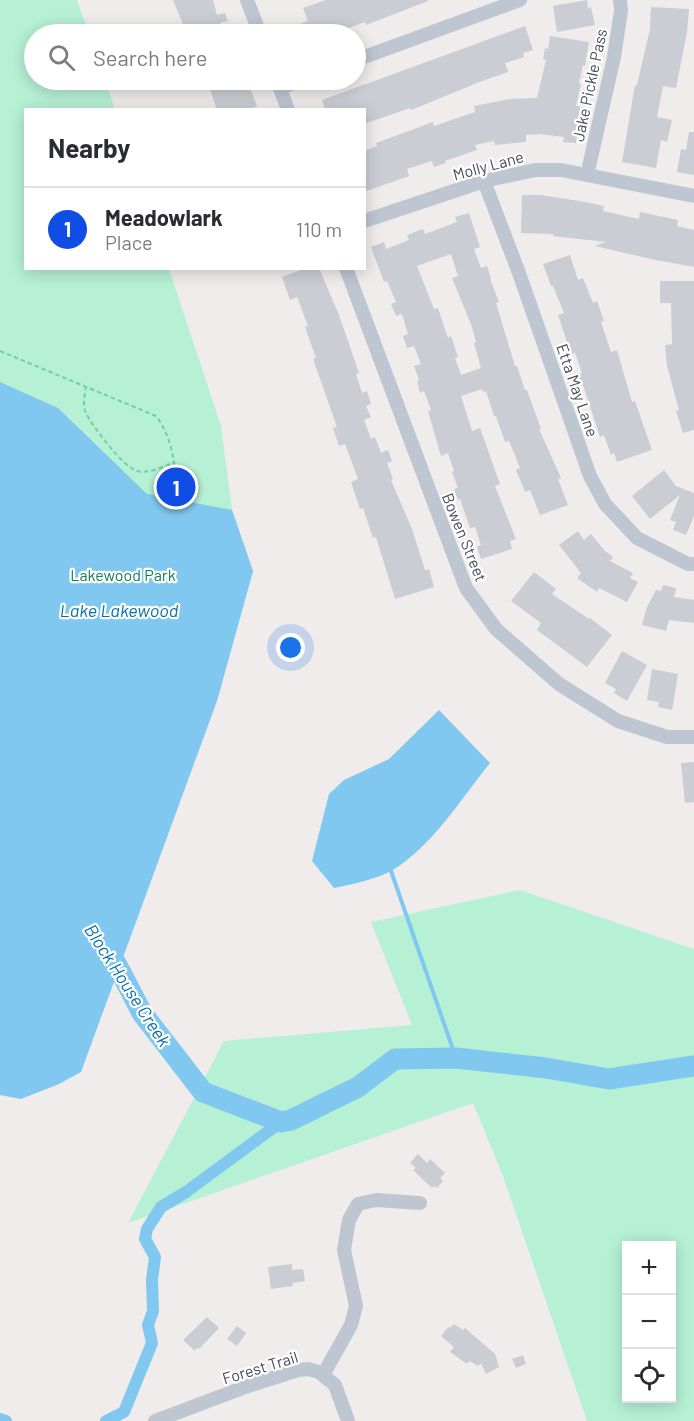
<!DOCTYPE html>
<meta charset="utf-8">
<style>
:root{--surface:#fff;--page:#f7f7f7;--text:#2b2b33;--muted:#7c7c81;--line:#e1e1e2;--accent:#0f4de5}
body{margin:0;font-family:Barlow,sans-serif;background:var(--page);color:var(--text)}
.controls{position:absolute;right:18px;bottom:18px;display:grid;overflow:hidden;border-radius:0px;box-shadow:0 3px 15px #0003}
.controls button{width:54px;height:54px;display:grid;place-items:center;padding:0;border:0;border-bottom:2px solid var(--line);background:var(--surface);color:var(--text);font:30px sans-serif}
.you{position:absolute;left:291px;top:648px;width:21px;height:21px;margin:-15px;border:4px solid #fff;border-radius:50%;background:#1a73e8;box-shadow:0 0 0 9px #1a73e833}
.badge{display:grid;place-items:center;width:39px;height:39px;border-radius:50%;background:var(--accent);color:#fff;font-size:20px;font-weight:700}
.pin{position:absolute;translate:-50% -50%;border:3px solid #fff;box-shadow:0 2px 6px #0006}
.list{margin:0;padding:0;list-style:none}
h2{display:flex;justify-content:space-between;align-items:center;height:78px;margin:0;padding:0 24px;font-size:26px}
h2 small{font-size:20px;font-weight:400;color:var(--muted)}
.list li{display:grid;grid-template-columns:39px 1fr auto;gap:18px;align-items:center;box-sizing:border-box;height:84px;padding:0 24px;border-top:2px solid var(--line)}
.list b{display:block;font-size:22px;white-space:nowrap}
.list p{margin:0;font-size:20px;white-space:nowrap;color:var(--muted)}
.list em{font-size:20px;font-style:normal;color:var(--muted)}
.icon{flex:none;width:33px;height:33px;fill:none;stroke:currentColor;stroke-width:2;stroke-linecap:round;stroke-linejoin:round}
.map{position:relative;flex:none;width:694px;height:1421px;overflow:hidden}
.search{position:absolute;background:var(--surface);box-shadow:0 3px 15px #0003;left:24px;top:24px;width:342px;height:66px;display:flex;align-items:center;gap:15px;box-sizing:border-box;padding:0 21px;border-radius:33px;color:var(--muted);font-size:22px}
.panel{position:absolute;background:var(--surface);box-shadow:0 3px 15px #0003;left:24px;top:108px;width:342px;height:162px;border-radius:0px}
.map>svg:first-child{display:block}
.green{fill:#b6f0d5;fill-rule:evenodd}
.water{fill:#81c8f0}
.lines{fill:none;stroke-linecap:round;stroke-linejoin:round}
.stream{stroke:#81c8f0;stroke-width:4}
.canal{stroke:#81c8f0;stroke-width:12}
.river{stroke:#81c8f0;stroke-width:21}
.building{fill:#cacdd4;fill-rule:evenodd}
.path{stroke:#6dd0ae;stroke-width:2;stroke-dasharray:4.5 3;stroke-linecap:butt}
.minor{stroke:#bec6d2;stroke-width:14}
.labels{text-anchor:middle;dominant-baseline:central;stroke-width:4.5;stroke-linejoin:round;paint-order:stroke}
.street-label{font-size:16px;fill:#434c5a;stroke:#fff}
.park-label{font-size:16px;fill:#117e58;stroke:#fff}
.water-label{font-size:18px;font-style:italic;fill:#0570ac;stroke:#fff}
</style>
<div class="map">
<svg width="694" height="1421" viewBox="0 0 694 1421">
<rect width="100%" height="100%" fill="#efeceb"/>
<path class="green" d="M0 0H77L89 34H34V80H105L115 109 26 110V268L169 269 221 426 232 510 253 571 217 701 0 787Z
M520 890 694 949V1421H587L503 1176 473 1103 128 1223 224 1041 412 1025 371 922ZM626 1246H672V1398H626Z"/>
<path class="water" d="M0 382 58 408 147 494 232 510 253 571 217 701 81 1072 59 1084 21 1099 0 1095Z
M439 710 490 763C461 799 431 848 391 871 373 880 353 884 334 888L312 861 329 794 344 780 389 759Z"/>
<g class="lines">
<path class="stream" d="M391 871 456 1058"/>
<path class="canal" d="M0 1419 6 1421
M106 1421 124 1412 152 1343 148 1325 153 1311 152 1280 155 1257 145 1239 147 1229 161 1207 186 1192 281 1122"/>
<path class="river" d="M103 946 117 965 142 1013 203 1092 281 1122 291 1120 358 1087 395 1059 456 1058 546 1068 609 1079 694 1066"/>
</g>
<path class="building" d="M173 0H213L217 15 225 13 228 21 220 23 223 33 218 34H187Z
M326 0H428V1L366 25 365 22 335 33 336 34H273L308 21 303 8Z
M587 0 588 8 591 7 595 25 557 32 553 6Z
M651 7 689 9 687 32 676 88 663 86 657 117 672 120 667 142 661 140 656 168 622 162 635 85H637L650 29Z
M525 26 533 50 523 53 524 57 505 63 508 72 482 81 411 110 410 108 364 124V110H325L322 100Z
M550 36 589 42 585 66 583 65 579 83 581 84 576 106H580L576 143 563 142 564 137 540 134 526 135V142L495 145 494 141 475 145 477 150 445 161 446 163 434 167 432 161 407 169 409 176 364 192V151L377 146 376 143 433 122 434 126 475 112 474 106 510 99 537 98 546 60 543 59 545 48 548 49Z
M207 80H247L257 106 248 110H217Z
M689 132H694V175L677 172 681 149 686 150Z
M522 195H541L585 202 604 206 603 211 639 219 640 212 678 220 677 226 694 230V267L651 259 595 246 606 242 553 236 554 234 521 233Z
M469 213 480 247 474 249 481 268 487 266 491 279H490L499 302 496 303 515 366H517L525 390H527L541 429H539L561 478 558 479 568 505 540 515 530 490 525 492 516 470 520 468 509 441 505 442 496 416H494L486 391 483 392 482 389 461 396 472 431 480 428 500 484 495 486 516 539 510 541 512 549 481 559 477 547 481 545 475 527 470 528 460 499 458 500 454 489 458 488 452 472 454 471 448 453 441 456 428 411 431 410 424 391 420 393 417 381 419 380 414 366 421 364 414 346 407 348 403 336 408 334 402 314 396 316 391 304 396 302 387 281 384 282 371 247 384 242 386 249 409 240 407 235 423 229 425 234 457 222 455 217ZM451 254 458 276 452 278 472 327 476 342 474 343 481 368 461 375 455 358 458 357 451 336 448 338 438 308 434 309 417 266Z
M570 255 578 280 583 278 593 303 597 301 604 321 601 322 611 352 617 350 632 402 635 401 652 450 617 462 614 453 611 455 604 435 600 437 583 385 581 386 578 375 582 373 575 353 571 354 558 315 564 313 553 286H551L543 264Z
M306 268H319L339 315 359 373 356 374 362 393 367 391 371 404 366 406 371 417 364 420 371 439 375 437 381 453 388 450 392 461 387 463 393 479 391 480 412 529 425 570 429 569 434 587 395 599 376 537 373 538 363 508 360 509 351 482 358 479 345 444 339 446 333 428 337 427 313 359 316 358 305 327 308 326 297 297 290 300 282 277Z
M660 281H694V430L683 433 676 411 679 410 667 366 665 345 672 344 671 303H660Z
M664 470 676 486 694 493V516L686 535 673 530 676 522 670 520 680 495 650 519 632 496Z
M578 531 584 540 591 534 604 550 613 557 610 561 633 573 630 578 638 582 627 602 599 588 597 592 577 578 581 573 559 545Z
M534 572 556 589 552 594 589 619 590 618 612 635 587 667 537 630 541 623 511 601Z
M663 585 676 588 674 597 694 600V623L669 620 666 631 642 625 647 607 656 590 661 591Z
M622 651 647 665 627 701 614 693 616 689 605 683Z
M652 669 678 674 672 710 658 707 659 702 647 700Z
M694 762V802L685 803 681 763Z
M418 1154 427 1163 430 1159 445 1173 440 1178 443 1181 437 1188 434 1186 432 1188 413 1170 416 1168 410 1163Z
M292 1264V1270L303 1269 305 1281 292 1283 293 1286 271 1289 268 1267Z
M207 1317 219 1328 199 1349 197 1348 195 1351 183 1340Z
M454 1324 463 1330 465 1328 495 1354 499 1367 486 1374 481 1363 478 1366 470 1361 467 1364 450 1352 454 1347 441 1336 448 1327 450 1328Z
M237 1326 246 1333 237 1346 227 1339Z
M523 1355 526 1364 516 1368 512 1359Z"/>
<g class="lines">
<path class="path" d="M0 351 156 416C171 435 174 459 177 483
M86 386C85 394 82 405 86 413 92 426 124 468 137 471 149 474 162 467 173 463"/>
<path class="minor" d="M247 0 260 34
M356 60 520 0
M277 80 288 110
M280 88 303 80
M587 175 614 57 621 11 620 0
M484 181 519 273 590 476 605 504 637 538 688 564H694
M364 221 484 181 535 170H561L694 196
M346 268 466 588 496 629 559 684 618 721 667 737H694
M323 1375 351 1325 356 1306 344 1250 349 1220 358 1204 376 1200 420 1203
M155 1421 248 1386 298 1370 308 1369 319 1372 335 1385 348 1421"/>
</g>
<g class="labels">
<g class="street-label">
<text transform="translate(589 85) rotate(-78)">Jake Pickle Pass</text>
<text transform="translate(488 165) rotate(-15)">Molly Lane</text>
<text transform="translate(578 390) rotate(71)">Etta May Lane</text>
<text transform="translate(465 537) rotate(68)">Bowen Street</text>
<text transform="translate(260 1367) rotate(-17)">Forest Trail</text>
</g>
<g class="park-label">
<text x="123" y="574">Lakewood Park</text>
</g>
<g class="water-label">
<text x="119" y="610">Lake Lakewood</text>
<text transform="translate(128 985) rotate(57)">Block House Creek</text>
</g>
</g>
</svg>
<div class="controls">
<button>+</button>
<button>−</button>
<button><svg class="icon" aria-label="locate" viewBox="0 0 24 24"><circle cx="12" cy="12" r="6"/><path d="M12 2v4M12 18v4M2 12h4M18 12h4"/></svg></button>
</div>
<div class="you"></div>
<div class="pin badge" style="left:176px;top:487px">1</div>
<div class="search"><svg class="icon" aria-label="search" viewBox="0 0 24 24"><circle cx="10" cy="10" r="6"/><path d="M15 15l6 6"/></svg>Search here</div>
<section class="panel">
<h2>Nearby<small></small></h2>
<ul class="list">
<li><span class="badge">1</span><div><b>Meadowlark</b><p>Place</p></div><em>110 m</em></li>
</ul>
</section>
</div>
